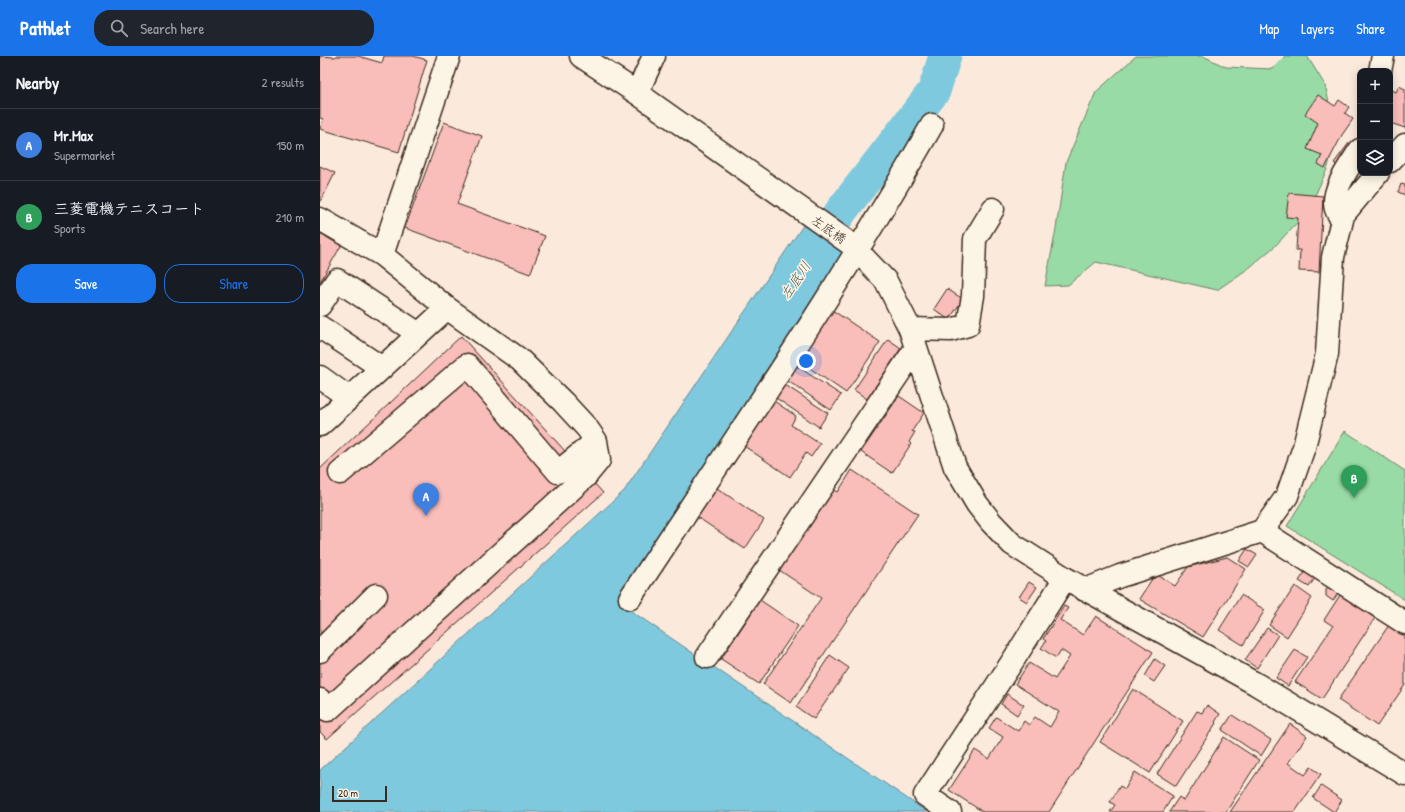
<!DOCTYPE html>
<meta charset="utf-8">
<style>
:root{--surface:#171b24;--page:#20242c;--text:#f1f3f6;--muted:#9ea1a6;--line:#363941;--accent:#1a73e8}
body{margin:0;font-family:"Patrick Hand","Klee One",sans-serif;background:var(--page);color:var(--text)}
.controls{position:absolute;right:12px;top:12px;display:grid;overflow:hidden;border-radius:8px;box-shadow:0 2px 10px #0003}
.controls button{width:36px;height:36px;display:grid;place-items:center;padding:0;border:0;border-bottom:1px solid var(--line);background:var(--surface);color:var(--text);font:20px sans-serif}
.scale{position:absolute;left:12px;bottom:10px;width:55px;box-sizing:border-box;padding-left:4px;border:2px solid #3b2a1e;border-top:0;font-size:11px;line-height:14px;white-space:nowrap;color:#3b2a1e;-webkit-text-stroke:3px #fcf5e5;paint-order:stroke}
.you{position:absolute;left:486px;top:305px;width:14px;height:14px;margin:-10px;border:3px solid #fff;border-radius:50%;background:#1a73e8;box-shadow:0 0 0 6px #1a73e833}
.badge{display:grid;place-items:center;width:26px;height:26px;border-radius:50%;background:var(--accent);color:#fff;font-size:13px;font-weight:700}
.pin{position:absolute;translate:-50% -33px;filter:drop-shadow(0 1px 2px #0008)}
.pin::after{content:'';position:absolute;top:21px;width:14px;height:12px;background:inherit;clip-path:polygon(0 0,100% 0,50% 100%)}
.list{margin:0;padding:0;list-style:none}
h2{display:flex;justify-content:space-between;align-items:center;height:52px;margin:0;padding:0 16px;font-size:17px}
h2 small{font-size:13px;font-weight:400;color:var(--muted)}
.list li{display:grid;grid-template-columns:26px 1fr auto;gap:12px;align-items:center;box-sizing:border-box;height:72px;padding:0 16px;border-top:1px solid var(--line)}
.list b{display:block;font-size:15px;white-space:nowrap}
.list p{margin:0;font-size:13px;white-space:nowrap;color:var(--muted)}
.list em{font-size:13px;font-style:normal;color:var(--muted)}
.actions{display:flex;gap:8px;padding:12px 16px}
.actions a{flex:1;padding:9px 0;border:1px solid var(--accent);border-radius:16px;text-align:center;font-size:14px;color:var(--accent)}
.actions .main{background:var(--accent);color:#fff}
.icon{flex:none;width:22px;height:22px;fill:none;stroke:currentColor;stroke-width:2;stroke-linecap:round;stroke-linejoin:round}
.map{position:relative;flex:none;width:1085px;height:756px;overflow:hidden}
header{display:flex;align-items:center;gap:24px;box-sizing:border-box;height:56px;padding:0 20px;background:var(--accent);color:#fff}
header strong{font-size:19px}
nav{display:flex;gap:22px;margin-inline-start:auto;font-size:14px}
.search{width:280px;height:36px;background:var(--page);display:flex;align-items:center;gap:10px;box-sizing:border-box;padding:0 14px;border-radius:16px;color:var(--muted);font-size:15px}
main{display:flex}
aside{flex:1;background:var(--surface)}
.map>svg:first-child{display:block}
.green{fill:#98dba6;stroke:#6a8262}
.water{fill:#7fc9df;stroke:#648992}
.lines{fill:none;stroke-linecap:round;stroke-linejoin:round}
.river{stroke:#7fc9df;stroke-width:33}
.building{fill:#f9bdba;stroke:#3b2a1e}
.minor-casing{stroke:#3b2a1e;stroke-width:25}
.minor{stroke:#fcf5e5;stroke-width:22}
.labels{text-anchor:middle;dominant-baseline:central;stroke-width:3;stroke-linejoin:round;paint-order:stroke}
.street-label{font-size:13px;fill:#3b2a1e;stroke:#fcf5e5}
.water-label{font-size:14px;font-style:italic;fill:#4f5a58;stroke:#fcf5e5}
</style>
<header>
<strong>Pathlet</strong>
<div class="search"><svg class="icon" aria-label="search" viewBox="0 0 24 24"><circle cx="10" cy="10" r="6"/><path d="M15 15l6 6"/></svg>Search here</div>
<nav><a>Map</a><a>Layers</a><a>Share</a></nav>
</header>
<main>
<aside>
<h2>Nearby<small>2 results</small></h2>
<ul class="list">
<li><span class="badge" style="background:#3f7fe0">A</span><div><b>Mr.Max</b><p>Supermarket</p></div><em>150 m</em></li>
<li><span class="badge" style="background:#2e9e5b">B</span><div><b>三菱電機テニスコート</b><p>Sports</p></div><em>210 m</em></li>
</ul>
<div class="actions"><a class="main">Save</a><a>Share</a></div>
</aside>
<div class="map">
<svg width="1085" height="756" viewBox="0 0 1085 756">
<rect width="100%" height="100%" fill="#fbeadc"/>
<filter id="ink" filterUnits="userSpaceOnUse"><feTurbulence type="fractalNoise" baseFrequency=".025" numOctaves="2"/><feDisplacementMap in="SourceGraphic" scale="8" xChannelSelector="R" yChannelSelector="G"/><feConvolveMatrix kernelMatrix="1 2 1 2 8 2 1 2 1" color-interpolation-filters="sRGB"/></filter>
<g filter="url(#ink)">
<path class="green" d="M816 0H883L906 11 952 13 965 0H987L1005 29 1016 77 1008 111 988 155 955 190 929 212 897 234 776 206 748 229 725 230 736 173 746 106 776 36Z
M1025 375 1085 415V544L967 470Z"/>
<path class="water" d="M484 168 530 199 298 546 607 756H0V714L304 435Z"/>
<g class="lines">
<path class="river" d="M490 201 522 154 614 35 625 0"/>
</g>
<path class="building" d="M0 0 15 1V0H38L62 7 64 0H93L107 4 79 96 0 73 3 63 0 62Z
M1079 30 1085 33V72L1070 67V36L1071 34 1076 36Z
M998 39 1015 50 1019 44 1029 51 1025 57 1033 63 1022 79 1005 112 998 108 1002 99 987 93 998 67 985 58Z
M124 66 162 80 137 148 225 180 210 218 85 172Z
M1029 87 1034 91 1019 111 1014 107Z
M0 110 15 117 1 145H0Z
M1081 128 1085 129V139L1078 136Z
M969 137 1003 140 999 216 979 215 980 194H976L978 162 966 161Z
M0 177 21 190 0 226Z
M627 233 643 243 629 264 614 253Z
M509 252 560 286 526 337 475 302Z
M141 280 283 437 7 683 0 676V413Z
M568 283 581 292 547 343 534 334Z
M472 307 521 339 511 354 462 321Z
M459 325 508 357 499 371 450 338Z
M579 340 604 357 592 375 595 376 589 386 591 388 572 417 541 396Z
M448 341 476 360 471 369 500 388 491 401 486 397 470 421 418 386Z
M532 414 598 458 471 647 443 628 501 542 459 514 513 433 518 436Z
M391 428 444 464 425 493 371 457Z
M927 493 937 499 929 511 919 505Z
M907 501 926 513 883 581 819 543 832 523 839 520 855 530 868 511Z
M985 516 995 522 989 531 979 525Z
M709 526 717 531 707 546 699 541Z
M975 530 992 542 967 581 949 569Z
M1008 530 1018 537 1013 545 1006 540V534Z
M921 539 945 554 923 589 899 574Z
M1020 539 1055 562 1002 643 975 626 1013 570 1004 564Z
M440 544 478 570 439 628 401 603Z
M744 550 748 552 740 564 763 579 776 560 833 596 729 756H663L629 734 655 694 669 703 683 681 669 672 676 661 698 675 704 665 709 669 715 661 730 671 739 656 695 628 709 607 735 623 750 600 741 594 736 602 721 592 726 585 723 583Z
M1069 569 1085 580V629L1057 670 1018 644Z
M947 572 958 579 937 612 925 604Z
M975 594 987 601 968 630 956 622Z
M510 599 529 612 494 663 476 651Z
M835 603 845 610 834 626 825 620Z
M813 633 863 665 830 717 780 686Z
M687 638 704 649 697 659 681 648Z
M887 649 900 658 895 666 896 667 856 730 837 718 877 655 882 657Z
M912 659 951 684 941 700 902 674Z
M970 668 987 680 968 707 985 719 991 711 1001 718 975 756H910Z
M904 681 939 704 906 756H849L859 741 864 745Z
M815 716 853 740 843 756H790L795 749 790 746 800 730 805 733Z
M1001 730 1022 744 1014 756 993 742Z"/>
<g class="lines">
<defs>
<path id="minor" d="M261 0 317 37 532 189 566 225 590 273 635 411 657 448 671 466 692 488 745 522 936 628 1085 718
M1060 15 1063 0
M317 37 334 0
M1070 105 1085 89
M0 163 62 199 127 252 199 303 243 346 267 372 276 385 279 404 265 421 8 654 0 644
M1022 164C1020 160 1017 157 1016 153 1010 135 1031 108 1040 94
M62 199 129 0
M0 249 17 224 99 278
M0 271 62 312
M590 273 631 274 648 269 653 240 655 183 673 153
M0 321 29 342
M0 369 127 252
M20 417 147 309 238 416 276 385
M942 475 1085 567
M765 534 800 520 942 475 967 440 984 391 1007 298 1013 201 1022 164 1023 159 1058 117
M310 542C413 386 519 232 612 69
M0 595 56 539
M387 601 596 292
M630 756 605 739 694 603 745 522"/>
</defs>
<use href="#minor" class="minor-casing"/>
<use href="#minor" class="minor"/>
</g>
</g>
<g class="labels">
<g class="street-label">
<text transform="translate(509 173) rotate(35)">左底橋</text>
</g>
<g class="water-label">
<text transform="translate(475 224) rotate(-56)">左底川</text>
</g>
</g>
</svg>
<div class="controls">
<button>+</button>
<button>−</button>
<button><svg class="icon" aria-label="layers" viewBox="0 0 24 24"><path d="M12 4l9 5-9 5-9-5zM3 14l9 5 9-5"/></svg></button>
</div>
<div class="scale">20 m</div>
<div class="you"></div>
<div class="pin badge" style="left:106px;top:460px;background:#3f7fe0">A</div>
<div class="pin badge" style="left:1034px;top:442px;background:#2e9e5b">B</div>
</div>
</main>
